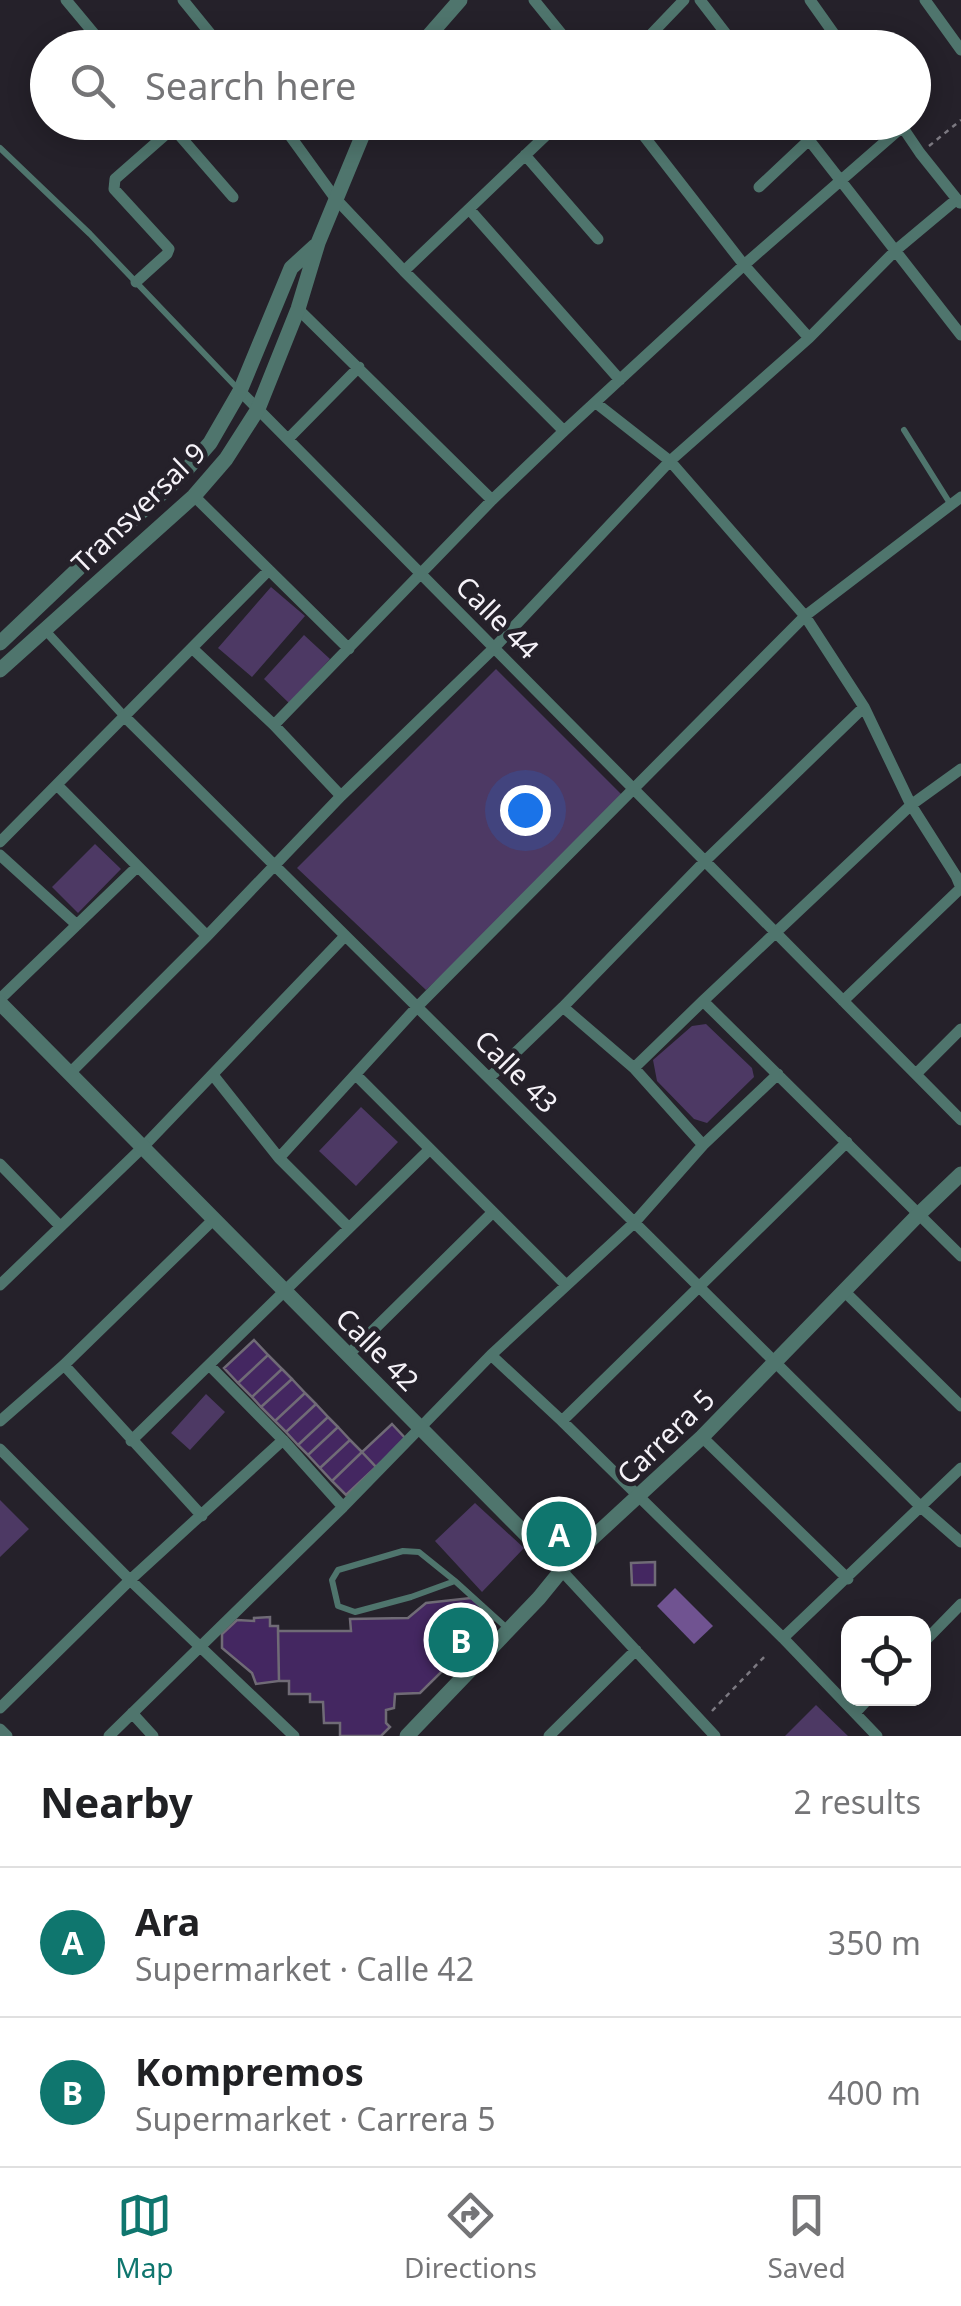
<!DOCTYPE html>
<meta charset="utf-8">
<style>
:root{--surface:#fff;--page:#f6f6f6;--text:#202124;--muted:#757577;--line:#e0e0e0;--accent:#0f766e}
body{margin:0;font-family:"Noto Sans",sans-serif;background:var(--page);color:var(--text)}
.controls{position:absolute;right:30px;bottom:30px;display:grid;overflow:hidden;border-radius:20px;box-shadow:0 5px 25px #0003}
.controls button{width:90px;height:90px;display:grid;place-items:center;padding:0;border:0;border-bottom:2px solid var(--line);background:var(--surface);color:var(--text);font:50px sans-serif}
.you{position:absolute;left:525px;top:810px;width:35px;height:35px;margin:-25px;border:8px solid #fff;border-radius:50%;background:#1a73e8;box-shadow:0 0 0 15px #1a73e833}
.badge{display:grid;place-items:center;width:65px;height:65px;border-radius:50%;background:var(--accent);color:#fff;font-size:32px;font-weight:700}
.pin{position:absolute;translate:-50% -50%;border:5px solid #fff;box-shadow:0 2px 10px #0006}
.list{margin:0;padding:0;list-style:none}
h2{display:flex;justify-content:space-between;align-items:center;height:130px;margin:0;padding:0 40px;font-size:42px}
h2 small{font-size:32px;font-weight:400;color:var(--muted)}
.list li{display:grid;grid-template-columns:65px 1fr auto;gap:30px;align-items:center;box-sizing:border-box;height:150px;padding:0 40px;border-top:2px solid var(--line)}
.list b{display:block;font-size:38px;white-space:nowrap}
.list p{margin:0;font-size:32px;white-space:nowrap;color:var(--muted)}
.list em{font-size:32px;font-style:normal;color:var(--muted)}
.icon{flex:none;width:55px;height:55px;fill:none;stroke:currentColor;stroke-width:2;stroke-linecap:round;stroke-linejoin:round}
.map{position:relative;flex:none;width:961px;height:1736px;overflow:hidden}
.search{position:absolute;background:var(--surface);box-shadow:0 5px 25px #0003;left:30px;right:30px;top:30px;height:110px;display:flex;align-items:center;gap:25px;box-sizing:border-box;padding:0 35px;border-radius:55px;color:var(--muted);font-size:38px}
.sheet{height:430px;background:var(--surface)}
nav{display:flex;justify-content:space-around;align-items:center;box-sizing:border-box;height:140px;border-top:2px solid var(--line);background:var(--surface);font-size:28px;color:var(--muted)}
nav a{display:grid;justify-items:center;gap:5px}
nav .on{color:var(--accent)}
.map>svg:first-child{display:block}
.green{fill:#4d3964}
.water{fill:#705391}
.building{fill:#442761;stroke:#706b76;stroke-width:2.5}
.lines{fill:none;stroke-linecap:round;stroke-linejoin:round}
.path{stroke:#7c7981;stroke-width:2.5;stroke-dasharray:5 5;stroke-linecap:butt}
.service{stroke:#4f756d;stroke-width:6}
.pedestrian{stroke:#4f756d;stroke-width:9}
.minor{stroke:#4f756d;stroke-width:11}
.tertiary{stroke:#4f756d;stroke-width:15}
.labels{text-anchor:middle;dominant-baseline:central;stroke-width:9;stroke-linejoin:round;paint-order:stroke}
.street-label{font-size:28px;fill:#f5f2f8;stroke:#25212a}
</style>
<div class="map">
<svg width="961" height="1736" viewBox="0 0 961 1736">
<rect width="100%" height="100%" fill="#25212a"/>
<path class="green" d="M271 587 305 616 252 677 218 648Z
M304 635 330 659 289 703 264 679Z
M496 669 627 800 426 990 297 868Z
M95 844 121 869 78 913 52 887Z
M706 1024 752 1068 754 1077 707 1123 694 1119 657 1081 653 1060 692 1026Z
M361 1107 398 1142 356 1186 319 1151Z
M206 1394 225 1412 190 1450 171 1433Z
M0 1500 29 1529 0 1557Z
M475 1503 524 1548 482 1592 435 1541Z
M816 1705 848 1736H785Z"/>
<path class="water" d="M675 1588 713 1626 694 1644 657 1606Z"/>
<path class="building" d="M254 1340 268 1355 238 1383 224 1368Z
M268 1355 282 1369 252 1397 238 1383Z
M282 1369 292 1379 261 1407 252 1397Z
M292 1379 305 1393 275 1421 261 1407Z
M305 1393 316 1404 286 1432 275 1421Z
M316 1404 328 1417 298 1445 286 1432Z
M328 1417 338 1427 308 1455 298 1445Z
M392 1424 406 1439 376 1467 362 1452Z
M338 1427 350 1440 320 1468 308 1455Z
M350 1440 362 1452 332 1481 320 1468Z
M362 1452 376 1467 346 1495 332 1481Z
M556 1506 581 1531 575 1536 582 1543 566 1560 534 1528Z
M655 1562V1585H632L631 1563Z
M471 1598 480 1604 493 1621 420 1693 395 1694 394 1708 386 1710V1723L390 1727 381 1736H340V1723H324L323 1702H310V1694H289V1681H279L278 1631H351L350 1619 408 1618 426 1603Z
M270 1617V1626H278L279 1681 256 1684 252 1673 222 1648V1634L237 1620 254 1621V1618Z"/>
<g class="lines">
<path class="path" d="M929 146 961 120
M712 1711 766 1655"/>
<path class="service" d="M0 148 90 234 239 390
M904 430 951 505
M403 1551 419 1552 455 1581 411 1597 355 1612 338 1606 332 1580 338 1570Z
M455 1581 508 1629"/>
<path class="pedestrian" d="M44 629 125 717"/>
<path class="minor" d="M66 0 106 48
M183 0 222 48
M534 0 573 48
M700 0 737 48
M810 0 844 48
M925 0 961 50
M638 48 684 0
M280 122 335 198 404 271 564 431
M633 122 744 265 809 338
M795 122 961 335
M899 122 920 153 960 203
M173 128 233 197
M525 155 598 239
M759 187 809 140
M469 209 620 380
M404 271 560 122
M136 282 167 254 169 249 114 189 115 179 173 128 169 122
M298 309 492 500
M240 391 961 1120
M596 403 670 461 805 616 864 707 911 805 956 876 961 888
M288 439 359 367
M194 496 349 649
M193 649 274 725 341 796
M125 717 922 1508 961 1542
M274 725 492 500 564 431 744 265 902 127
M57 785 207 936
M0 842 268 571
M0 855 77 925
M0 999 137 867
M703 1001 961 1256
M843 1001 961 888
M563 1007 634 1068 703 1145
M634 1068 703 1001 911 805 961 769
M70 1073 207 936 341 796 494 648 670 461 809 338 896 250 957 199
M916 1074 961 1029
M213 1075 279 1158 348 1227
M356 1075 566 1285
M489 1078 563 1007 705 861 864 707
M279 1158 417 1007 805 616 961 497
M0 1164 60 1226
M0 1285 143 1147 345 936
M845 1292 961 1406
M348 1355 493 1212
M491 1355 562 1421 783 1638 877 1736
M64 1365 202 1516
M209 1365 283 1440 343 1507
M0 1421 64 1365 214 1219
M562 1421 847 1142
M702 1437 848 1579
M131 1441 430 1149
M0 1449 130 1580 294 1736
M562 1571 715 1736
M783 1638 961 1468
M924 1642 961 1604
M0 1708 130 1580 283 1440
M856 1712 869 1698
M132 1713 153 1736
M0 1729 7 1736
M109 1736 343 1507 491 1355 634 1223 703 1145 778 1074
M549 1736 636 1650"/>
<path class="tertiary" d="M418 48 460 0
M0 643 79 568 181 476 210 443 240 391 291 268 315 246
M0 670 194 496 226 459 258 409 298 309 318 243 368 122
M0 1003 562 1571
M407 1736 539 1598 574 1555 702 1437 919 1214 961 1174"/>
</g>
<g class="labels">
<g class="street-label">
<text transform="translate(138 507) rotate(-44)">Transversal 9</text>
<text transform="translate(498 617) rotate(45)">Calle 44</text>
<text transform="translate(517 1071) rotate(45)">Calle 43</text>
<text transform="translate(378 1349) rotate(45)">Calle 42</text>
<text transform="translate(665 1436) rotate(-44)">Carrera 5</text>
</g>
</g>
</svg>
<div class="controls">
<button><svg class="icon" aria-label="locate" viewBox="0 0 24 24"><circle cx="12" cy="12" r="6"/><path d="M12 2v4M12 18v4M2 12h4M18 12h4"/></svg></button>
</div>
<div class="you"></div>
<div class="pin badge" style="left:559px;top:1534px">A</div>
<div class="pin badge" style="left:461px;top:1640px">B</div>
<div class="search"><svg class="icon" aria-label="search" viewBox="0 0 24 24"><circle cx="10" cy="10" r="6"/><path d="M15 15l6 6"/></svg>Search here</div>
</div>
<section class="sheet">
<h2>Nearby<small>2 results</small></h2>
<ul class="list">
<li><span class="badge">A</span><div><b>Ara</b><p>Supermarket · Calle 42</p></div><em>350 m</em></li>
<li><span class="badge">B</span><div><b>Kompremos</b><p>Supermarket · Carrera 5</p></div><em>400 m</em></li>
</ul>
</section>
<nav>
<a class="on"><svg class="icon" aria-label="map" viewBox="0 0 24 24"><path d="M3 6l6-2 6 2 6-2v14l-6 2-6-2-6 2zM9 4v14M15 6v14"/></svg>Map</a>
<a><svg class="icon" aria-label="directions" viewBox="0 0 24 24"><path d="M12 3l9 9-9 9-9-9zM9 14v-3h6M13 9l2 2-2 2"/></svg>Directions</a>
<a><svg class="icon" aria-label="saved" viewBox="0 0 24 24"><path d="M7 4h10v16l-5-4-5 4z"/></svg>Saved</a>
</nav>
